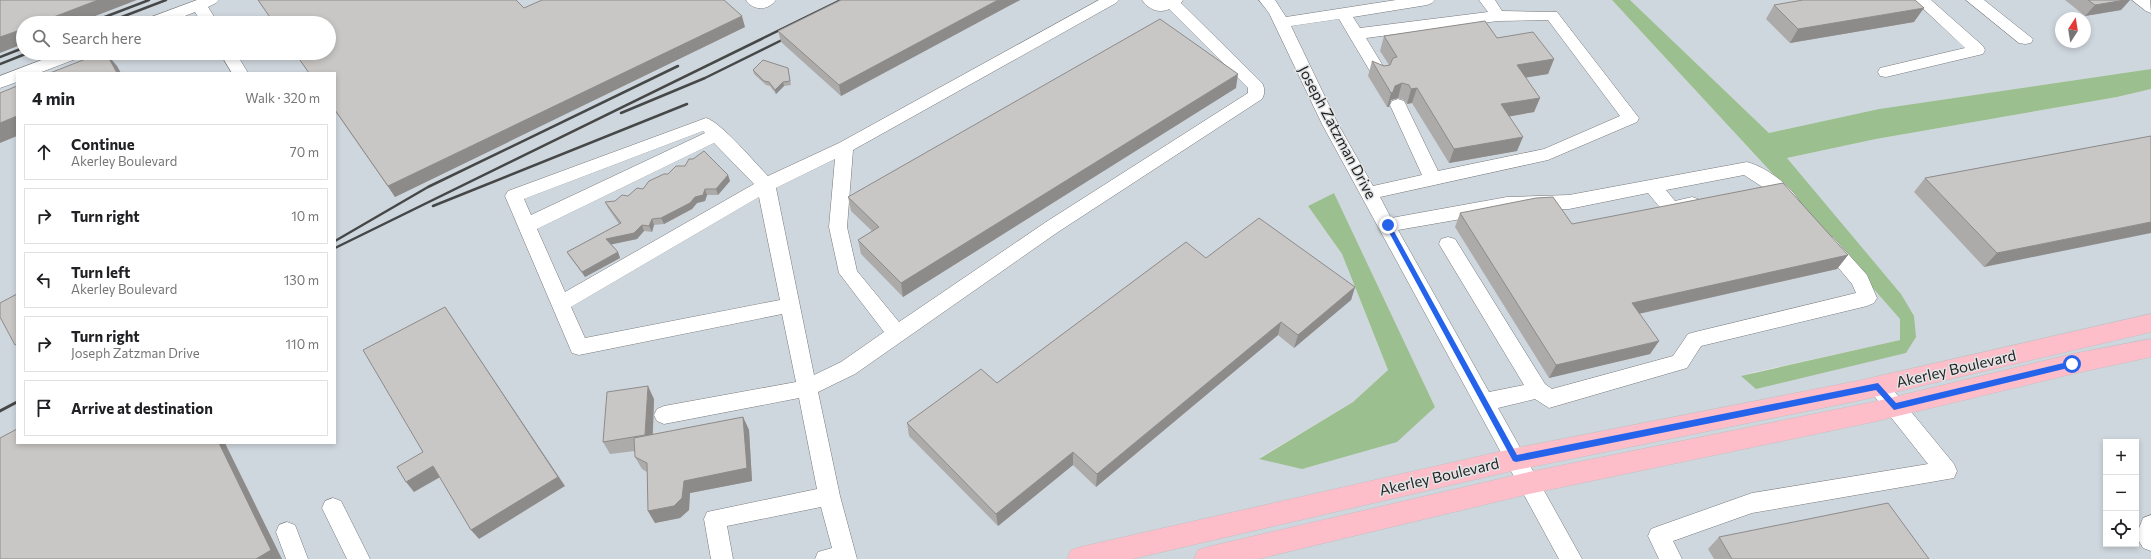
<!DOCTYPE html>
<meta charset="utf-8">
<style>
:root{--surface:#fff;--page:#f2f2f2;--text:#202124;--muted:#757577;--line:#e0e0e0}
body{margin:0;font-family:Commissioner,sans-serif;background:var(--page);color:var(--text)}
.controls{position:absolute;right:12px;bottom:12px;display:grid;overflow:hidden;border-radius:0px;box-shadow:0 2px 6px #0003}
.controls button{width:36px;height:36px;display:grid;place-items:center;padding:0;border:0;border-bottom:1px solid var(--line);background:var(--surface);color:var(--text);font:20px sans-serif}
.compass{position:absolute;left:2055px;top:12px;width:36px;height:36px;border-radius:50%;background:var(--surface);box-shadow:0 2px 6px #0003;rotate:12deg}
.stop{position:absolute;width:12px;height:12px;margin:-9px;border:3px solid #2563eb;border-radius:50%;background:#fff}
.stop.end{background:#2563eb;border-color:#fff;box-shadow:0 1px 4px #0008}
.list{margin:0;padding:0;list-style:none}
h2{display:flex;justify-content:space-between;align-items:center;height:52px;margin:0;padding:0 16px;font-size:17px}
h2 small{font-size:13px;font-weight:400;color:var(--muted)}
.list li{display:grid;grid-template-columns:26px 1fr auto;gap:12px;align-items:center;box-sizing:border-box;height:56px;margin:0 8px 8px;padding:0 8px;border:1px solid var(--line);border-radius:0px}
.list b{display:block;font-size:15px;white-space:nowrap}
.list p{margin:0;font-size:13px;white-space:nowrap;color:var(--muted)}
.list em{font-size:13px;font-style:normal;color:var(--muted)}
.icon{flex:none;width:22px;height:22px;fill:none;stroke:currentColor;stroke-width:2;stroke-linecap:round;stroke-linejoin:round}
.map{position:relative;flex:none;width:2151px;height:559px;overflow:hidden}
.search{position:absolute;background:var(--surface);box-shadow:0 2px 6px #0003;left:16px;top:16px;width:320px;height:44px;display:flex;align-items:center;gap:10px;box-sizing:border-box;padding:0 14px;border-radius:22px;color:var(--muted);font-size:15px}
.panel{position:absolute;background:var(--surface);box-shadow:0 2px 6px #0003;left:16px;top:72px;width:320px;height:372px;border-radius:0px}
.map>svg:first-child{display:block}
.built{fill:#cfd7de;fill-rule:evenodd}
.forest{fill:#9bbf8f}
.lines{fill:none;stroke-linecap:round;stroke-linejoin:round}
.minor-casing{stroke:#77797b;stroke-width:1}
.major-casing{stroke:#c1c1c1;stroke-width:1}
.minor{fill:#fff;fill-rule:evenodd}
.major{fill:#fdbeca;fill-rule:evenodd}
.rail-far1{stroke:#464848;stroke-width:2.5}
.rail{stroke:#464848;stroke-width:3}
.wall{fill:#adaba9}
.shaded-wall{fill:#8d8b8a}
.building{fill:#c9c7c5;stroke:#8d8b8a}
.route{fill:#2563eb}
.labels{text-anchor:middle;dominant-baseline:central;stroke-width:3;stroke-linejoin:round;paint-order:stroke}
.street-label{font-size:15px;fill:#222323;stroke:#e2e4e6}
</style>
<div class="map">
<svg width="2151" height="559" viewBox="0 0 2151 559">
<rect width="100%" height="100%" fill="#e2e4e6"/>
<path class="built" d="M0 0H1612L1772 173 1900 319V340L1742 375 1906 353 1901 294 1787 158 1876 139 2117 97 2151 89V559H0ZM23 23H329V53H23ZM17 73H335V443H17ZM1334 193 1435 407 1259 458 1353 402 1388 370 1342 254 1308 206ZM2106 442H2136V544H2106Z
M1630 0H2151V69L1879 109 1769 133ZM2061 18H2085V42H2061Z"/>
<path class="forest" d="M1612 0H1630L1769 133 1879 109 2151 69V89L2117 97 1876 139 1787 158 1901 294 1914 316 1916 337 1906 353 1756 389 1741 376 1900 340V319L1772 173Z
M1334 193 1435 407 1397 442 1302 469 1259 459 1353 402 1388 370 1342 254 1308 206Z"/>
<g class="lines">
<defs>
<path id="minor" d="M197 0H219L216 3 208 7 218 23H202L195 12 167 23H144L146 19Z
M746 0H776C768 11 753 11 746 0Z
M1099 0H1119L1116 3 853 150 847 227 857 271 899 322 1046 222 1248 93V88L1169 9C1159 14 1148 9 1142 0H1183L1181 3 1262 83C1265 88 1265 94 1262 99L1058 232 855 374 818 392 840 496 857 559H815L818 552 832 548 821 507 727 526 733 559H711L704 519 707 512 817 489 799 398 664 424 657 421 654 415 657 409 664 406 796 382 782 314 579 355 572 353 505 196 508 191 706 118C721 122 755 163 768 176L839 143ZM703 131 705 133 531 215 524 199ZM714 143 754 184 565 292 537 229ZM835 159 829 227 839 273 884 332 841 362 814 375 776 188ZM759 197 780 300 585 338 571 307Z
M1259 0H1275L1286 17 1396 0H1435L1432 3 1427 5 1353 17 1360 28 1488 12 1479 0H1495L1502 11 1557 12 1639 118 1637 122 1548 160 1380 197 1391 218 1507 197 1569 195 1747 162C1766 167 1790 185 1800 202L1797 207 1791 209 1785 207 1772 193 1744 175 1666 190 1675 201 1692 197 1698 199 1701 204 1698 209C1667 218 1668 217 1648 193L1569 209 1507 211 1398 230 1489 392 1524 385 1439 244 1441 239 1448 237 1455 239 1545 384 1552 389 1673 356 1688 334 1695 332 1856 293 1852 284 1817 242 1819 237 1826 235 1833 237 1867 275 1877 298 1874 303 1867 306 1701 346 1687 368 1680 370 1549 408 1535 399 1498 408 1582 559H1559L1322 124 1269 13ZM1339 19 1374 78 1380 79 1386 78 1388 74 1366 38 1498 21 1548 20 1620 116 1544 149 1438 171 1406 105 1404 101 1398 99 1392 101 1390 105 1422 175 1373 186 1338 124 1291 26Z
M1914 0H1931L1983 46 1985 50 1983 54 1886 77 1880 76 1878 72 1880 68 1965 48Z
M1966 0H1984L2033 39 2031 43 2025 44 2019 43Z
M2132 0H2150L2151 13 2146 11Z
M60 53H83L81 57 39 73H17V82L0 88V76Z
M220 53H236L248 73H232Z
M1878 377 1885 380 1954 464 1957 471 1954 478 1752 513 1673 541 1682 559H1659L1648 536 1651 529 1659 526 1752 493 1928 464 1871 392 1868 386 1871 380Z
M333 498 341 501 370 559H347L322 508 325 501Z
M2151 515V551L2143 548 2136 536 2143 518Z
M287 522 295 525 308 559H286L276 532 279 525Z"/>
<path id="major" d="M2151 314V332L1857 401 1516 470 1132 559H1067L1071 550 1080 547 1516 448 1857 381Z
M2151 339V357L2072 374 1873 422 1529 494 1258 559H1194L1198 550 1207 547 1529 472 1873 402 2072 354Z"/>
</defs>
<use href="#minor" class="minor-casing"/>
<use href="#major" class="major-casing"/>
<use href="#minor" class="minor"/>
<use href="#major" class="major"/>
<path class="rail-far1" d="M89 23 149 0
M106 23 166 0
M0 57 23 48
M0 64 28 53
M621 113 705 78 790 36
M433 206 687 104
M335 241 428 187 678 66
M335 248 841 0"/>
<path class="rail" d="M0 411 17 402"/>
</g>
<path class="wall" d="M258 0H516L524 8 745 27 395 197 335 111V73H309L295 53H329V23H274Z
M841 0H1020L841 96 781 42 778 31Z
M2065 0H2130L2121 10 2085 16Z
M1774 5 1914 22 1790 43 1766 19Z
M1384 36 1497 38 1554 59 1548 74 1525 77 1540 98 1534 112 1509 116 1517 151 1449 163 1412 103 1407 104 1404 100 1398 98 1391 100 1389 107H1387L1368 76 1372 61 1384 66 1389 65 1380 51Z
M788 68 791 85 784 86 776 94 770 86 766 85 754 74 753 70Z
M1236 88 903 297 861 254 858 240 872 231 851 211 848 197Z
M2151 136 1984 267 1914 192 1925 178Z
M668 174 728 175 730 181 718 195H707L705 201 697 203 692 209 664 224 654 225 652 232 644 231 637 239 611 244 618 252 620 258 585 277 570 257 567 252 619 224 608 208 605 202 615 201 628 196 643 189Z
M1460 213 1572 224 1848 255 1837 269 1639 314 1659 341 1650 354 1549 378 1455 227Z
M1206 258 1355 287 1351 300 1294 348 1278 335 1096 487 1073 465 998 526 909 436 907 423 997 383Z
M654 399 653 435 743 417 749 430 752 481 690 493 689 510 680 518 655 523 648 511 647 472 642 469 635 457V451L610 454 603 442Z
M1719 537 1929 559H1714L1708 549Z"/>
<path class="shaded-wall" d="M98 0H137L77 23H38Z
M998 0H1020L841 96 839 85Z
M2125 0H2130L2121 10 2085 16 2095 5Z
M1924 8 1914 22 1790 43 1798 29Z
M742 16 745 27 395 197 388 186Z
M23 29V44L0 53V37Z
M106 53 117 66 121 73H117Z
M1554 59 1548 74 1511 80 1517 65Z
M1238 74 1236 88 903 297 901 283Z
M783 82 784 86 776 94 775 90Z
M1402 83 1398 98 1391 100 1389 107H1387L1391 93 1395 86Z
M1417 88 1412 103 1407 104 1411 89Z
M1540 98 1534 112 1496 119 1501 104Z
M17 116V136L0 143V123Z
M1523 137 1517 151 1449 163 1454 149Z
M728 175 730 181 718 195 716 189Z
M705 189 707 195 705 201 697 203 692 209 664 224 661 218 695 197Z
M652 219 654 225 652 232 649 226Z
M2151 222V233L1984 267 1997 253Z
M642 225 644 231 637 239 609 245 606 239Z
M618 252 620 258 585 277 582 272Z
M1848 255 1837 269 1624 317 1632 303Z
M1355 287 1351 300 1294 348 1298 335Z
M445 307 565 486 479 539 471 530Z
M1281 322 1278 335 1096 487 1097 474Z
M1659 341 1650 354 1549 378 1556 365Z
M648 386 654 399 652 448 645 435Z
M743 417 749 430 752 481 690 493 689 510 680 518 655 523 648 511 684 481Z
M219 443H225L282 559H256Z
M1073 452V465L998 526 996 514Z
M433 466 442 476 414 492 406 482Z"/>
<path class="building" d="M0 0H98L38 23H23V29L0 37Z
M258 0H516L524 8 542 0H724L742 16 388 186 335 110V73H309L295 53H329V23H274Z
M841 0H998L839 85 778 31Z
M1803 0H1915L1924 8 1798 29 1774 5Z
M2088 0H2125L2095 5Z
M1160 19 1238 74 901 283 858 240 879 227 848 197Z
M1485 21 1497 38 1533 32 1554 59 1517 65 1540 98 1501 104 1523 137 1454 149 1417 88 1411 89 1409 85 1402 83 1395 86 1393 92 1391 93 1372 61 1384 66 1390 65 1393 58 1397 57 1384 36Z
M101 53H106L117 73H50Z
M763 60 788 68 790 81 783 82 775 90 769 82 764 81 753 70Z
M17 86V116L0 123V93Z
M2151 136V222L1997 253 1925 178Z
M704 151 728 175 716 189H705L703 195 695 197 690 203 661 218 652 219 649 226 642 225 634 233 606 239 618 252 582 272 567 252 621 223 605 202 615 201 622 195 628 196 637 188 643 189 649 181 664 174H668L676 166H685L689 159H693Z
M1783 183 1848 255 1632 303 1659 341 1556 365 1460 213 1536 198 1553 197 1572 224Z
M1259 218 1355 287 1298 335 1281 322 1097 474 1073 452 996 514 907 423 981 369 997 383 1186 242 1206 258Z
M17 294V344L15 345 0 317V303Z
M445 307 558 477 471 530 433 466 406 482 397 467 423 452 363 350Z
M648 386 645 435 603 442 607 392Z
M743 417 747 468 684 481 682 498 674 506 648 511 647 463 635 457 634 438Z
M17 429V443H219L271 550 256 559H0V438Z
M1888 503 1929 559H1732L1719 537Z"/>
<path class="route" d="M1386 224H1390L1517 455 1878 383 1896 403 2072 361 2076 364 2072 367 1894 410 1876 390 1516 462 1513 461 1385 225Z"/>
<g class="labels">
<g class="street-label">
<text transform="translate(1338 132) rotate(62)">Joseph Zatzman Drive</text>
<text transform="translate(1956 368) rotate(-13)">Akerley Boulevard</text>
<text transform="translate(1439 476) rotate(-13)">Akerley Boulevard</text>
</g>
</g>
</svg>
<div class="controls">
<button>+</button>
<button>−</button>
<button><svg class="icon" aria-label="locate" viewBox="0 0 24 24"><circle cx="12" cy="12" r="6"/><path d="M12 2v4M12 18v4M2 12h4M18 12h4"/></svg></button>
</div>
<svg class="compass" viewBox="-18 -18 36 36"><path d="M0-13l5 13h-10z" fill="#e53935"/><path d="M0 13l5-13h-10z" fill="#757577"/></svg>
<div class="stop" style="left:2072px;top:364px"></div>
<div class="stop end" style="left:1388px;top:225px"></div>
<div class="search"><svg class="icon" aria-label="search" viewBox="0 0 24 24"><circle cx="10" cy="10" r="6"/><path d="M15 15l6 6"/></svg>Search here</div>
<section class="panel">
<h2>4 min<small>Walk · 320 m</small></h2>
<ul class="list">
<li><svg class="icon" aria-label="ahead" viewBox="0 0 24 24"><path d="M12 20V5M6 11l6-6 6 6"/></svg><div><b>Continue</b><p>Akerley Boulevard</p></div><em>70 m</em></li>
<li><svg class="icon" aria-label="right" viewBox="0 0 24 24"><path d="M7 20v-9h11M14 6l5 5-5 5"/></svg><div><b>Turn right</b></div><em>10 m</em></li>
<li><svg class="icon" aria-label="left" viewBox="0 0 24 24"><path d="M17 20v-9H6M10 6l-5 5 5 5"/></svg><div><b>Turn left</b><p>Akerley Boulevard</p></div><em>130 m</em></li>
<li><svg class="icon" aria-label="right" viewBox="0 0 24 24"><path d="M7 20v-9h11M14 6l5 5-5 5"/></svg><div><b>Turn right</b><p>Joseph Zatzman Drive</p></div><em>110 m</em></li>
<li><svg class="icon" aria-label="arrive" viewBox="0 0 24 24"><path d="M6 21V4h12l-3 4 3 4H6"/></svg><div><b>Arrive at destination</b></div></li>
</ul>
</section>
</div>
